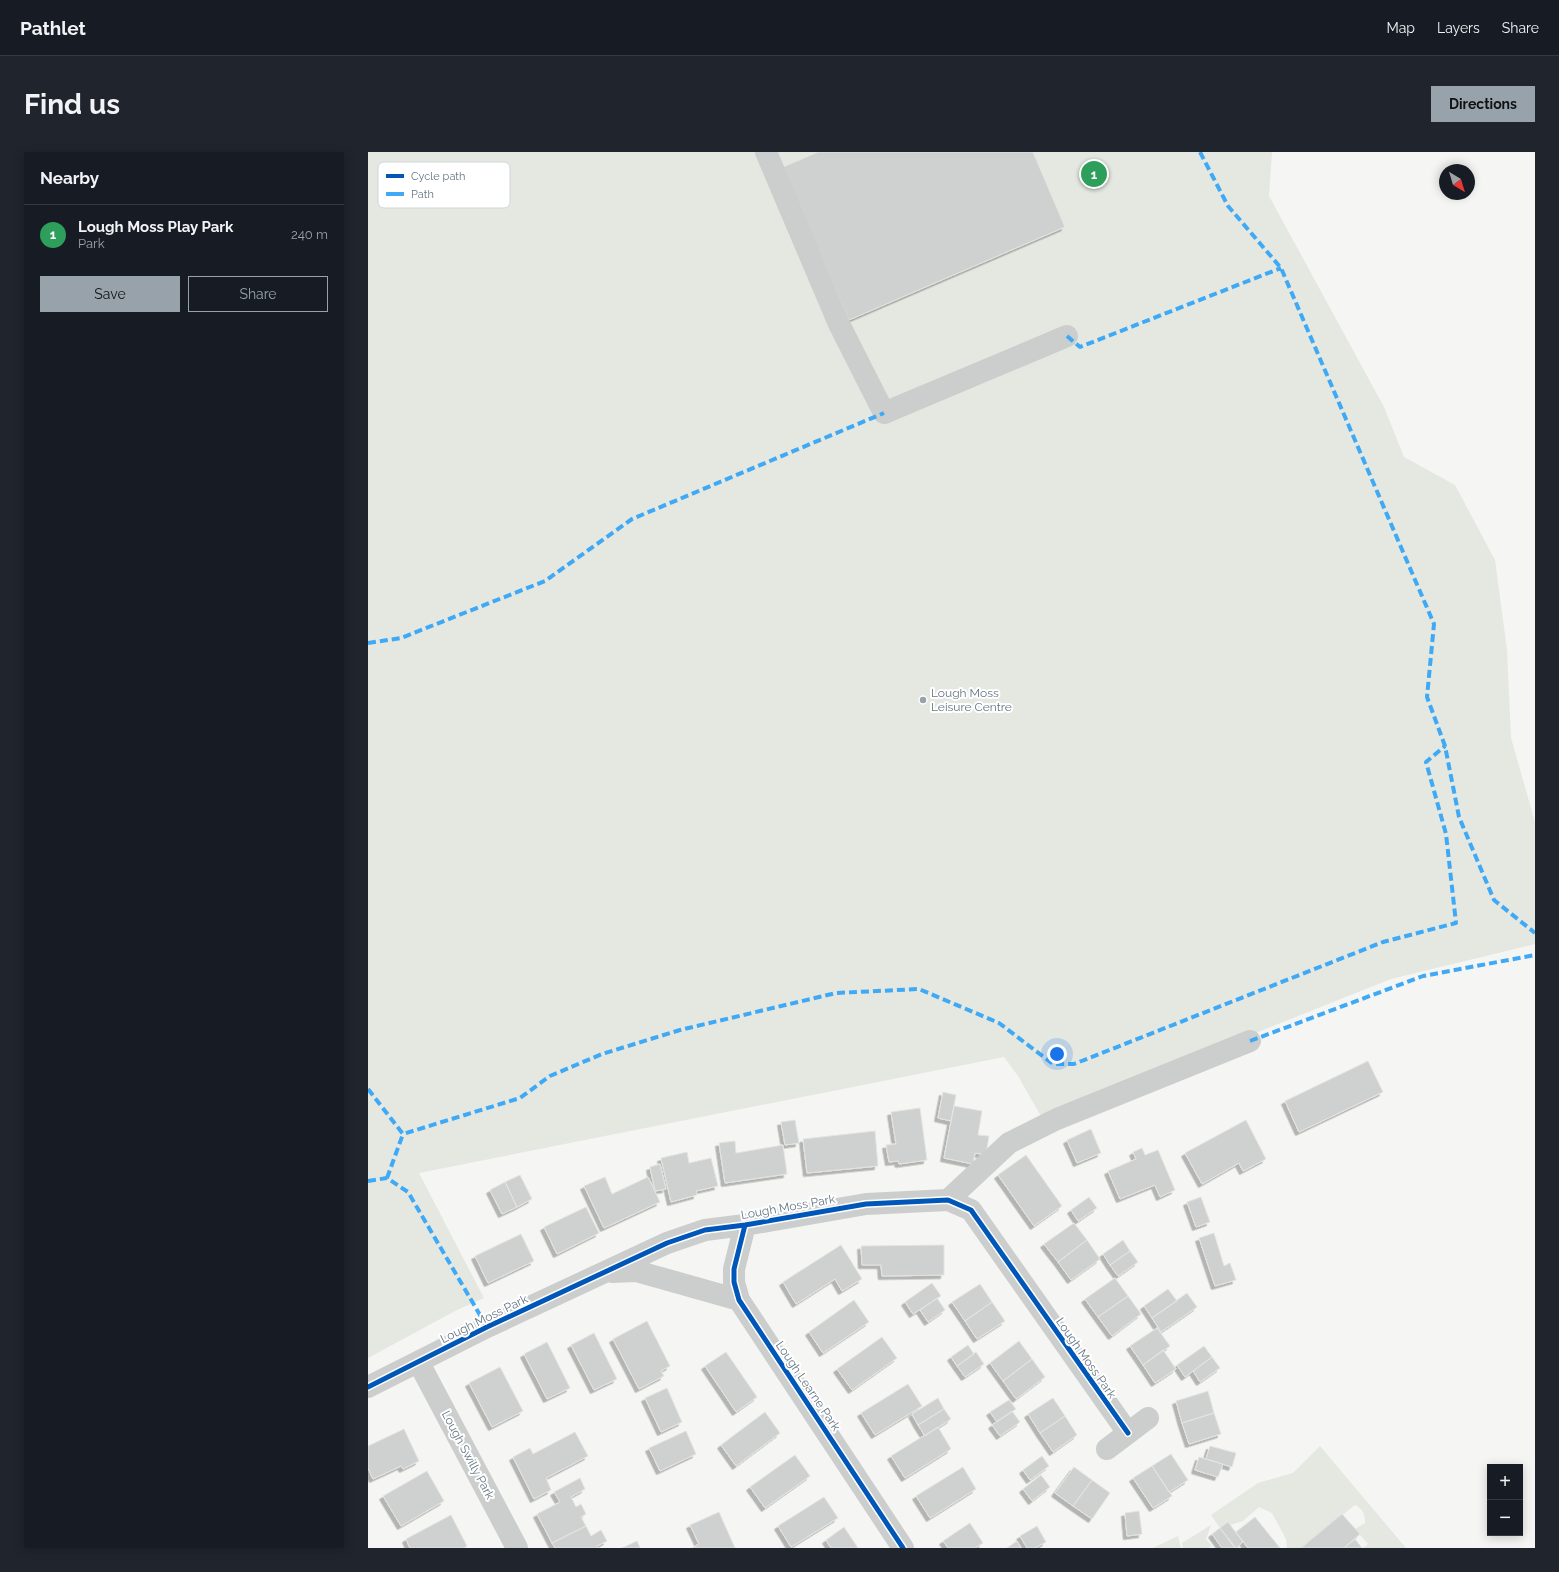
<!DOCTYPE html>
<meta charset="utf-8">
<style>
:root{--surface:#171b24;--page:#20242c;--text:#f1f3f6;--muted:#9ea1a6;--line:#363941;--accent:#97a2ab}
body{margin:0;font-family:Raleway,sans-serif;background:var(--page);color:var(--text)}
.controls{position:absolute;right:12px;bottom:12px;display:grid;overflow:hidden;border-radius:0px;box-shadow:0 2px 10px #0003}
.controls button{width:36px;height:36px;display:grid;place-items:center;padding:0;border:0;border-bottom:1px solid var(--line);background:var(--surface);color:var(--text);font:20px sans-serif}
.compass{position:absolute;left:1071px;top:12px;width:36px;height:36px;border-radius:50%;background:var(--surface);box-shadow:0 2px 10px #0003;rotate:142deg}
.you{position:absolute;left:689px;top:902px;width:14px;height:14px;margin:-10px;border:3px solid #fff;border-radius:50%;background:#1a73e8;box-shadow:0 0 0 6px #1a73e833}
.badge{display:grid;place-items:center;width:26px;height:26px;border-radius:50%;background:var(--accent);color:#fff;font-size:13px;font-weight:700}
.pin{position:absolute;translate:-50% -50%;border:2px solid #fff;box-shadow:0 1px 4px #0006}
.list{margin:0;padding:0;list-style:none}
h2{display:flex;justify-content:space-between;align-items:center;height:52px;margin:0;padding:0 16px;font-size:17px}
h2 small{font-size:13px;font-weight:400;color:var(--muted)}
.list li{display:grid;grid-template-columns:26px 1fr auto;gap:12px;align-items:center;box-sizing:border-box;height:60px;padding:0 16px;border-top:1px solid var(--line)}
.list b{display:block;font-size:15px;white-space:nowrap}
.list p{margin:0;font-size:13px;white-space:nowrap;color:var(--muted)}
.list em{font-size:13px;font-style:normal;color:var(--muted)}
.actions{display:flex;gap:8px;padding:12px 16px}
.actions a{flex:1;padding:9px 0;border:1px solid var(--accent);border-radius:0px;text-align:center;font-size:14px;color:var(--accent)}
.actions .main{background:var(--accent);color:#111}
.map{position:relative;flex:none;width:1167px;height:1396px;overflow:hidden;border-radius:0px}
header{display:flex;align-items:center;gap:24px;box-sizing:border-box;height:56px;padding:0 20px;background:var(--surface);border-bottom:1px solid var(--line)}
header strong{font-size:19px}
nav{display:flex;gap:22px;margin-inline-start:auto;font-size:14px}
.intro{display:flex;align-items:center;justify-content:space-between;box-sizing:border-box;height:96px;padding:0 24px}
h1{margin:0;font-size:28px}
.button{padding:10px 18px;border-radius:0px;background:var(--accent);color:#111;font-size:14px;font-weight:700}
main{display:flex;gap:24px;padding:0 24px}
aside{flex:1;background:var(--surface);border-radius:0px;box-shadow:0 2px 10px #0003}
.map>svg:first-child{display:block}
.green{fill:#e4e8e1}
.building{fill:#cfd1d0;stroke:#e4e4e3;filter:url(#shadow)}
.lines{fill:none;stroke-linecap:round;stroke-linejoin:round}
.minor{stroke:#cccece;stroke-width:22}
.quiet{stroke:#3fa9f5;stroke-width:4;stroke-dasharray:8 4;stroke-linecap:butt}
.cycleway-casing{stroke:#fff;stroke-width:8}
.cycleway{stroke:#0057b8;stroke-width:5}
.poi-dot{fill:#97a2ab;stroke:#fff;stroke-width:1.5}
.labels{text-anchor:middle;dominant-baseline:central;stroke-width:4;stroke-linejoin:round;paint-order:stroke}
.poi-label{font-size:12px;fill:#647684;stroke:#fff;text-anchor:start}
.street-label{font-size:12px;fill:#647684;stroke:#fff}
.key{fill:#fff;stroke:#d0d6da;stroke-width:1}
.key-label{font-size:11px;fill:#647684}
</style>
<header>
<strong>Pathlet</strong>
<nav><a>Map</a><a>Layers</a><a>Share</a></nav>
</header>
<div class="intro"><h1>Find us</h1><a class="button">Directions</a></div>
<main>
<aside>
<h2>Nearby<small></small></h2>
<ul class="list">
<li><span class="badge" style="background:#2e9e5b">1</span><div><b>Lough Moss Play Park</b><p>Park</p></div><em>240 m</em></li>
</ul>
<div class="actions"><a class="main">Save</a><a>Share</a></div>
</aside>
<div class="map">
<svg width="1167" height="1396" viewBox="0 0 1167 1396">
<defs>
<filter id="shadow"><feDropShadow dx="-3.5" dy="3.5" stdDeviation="0" flood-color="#0004"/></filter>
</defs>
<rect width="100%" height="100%" fill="#f5f5f3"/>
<path class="green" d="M0 0H904L901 44 1016 255 1036 305 1087 333 1127 408 1139 498 1143 586 1167 670V792L1023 827 674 966 650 924 636 905 51 1021 116 1146 89 1158 0 1206Z
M952 1294 1038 1396H995L1000 1392 987 1377 997 1371C997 1362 995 1357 987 1353L933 1396H919L918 1387 904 1361 891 1355 875 1369 852 1376 843 1363 890 1331 925 1321Z
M843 1373 838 1387 844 1394 840 1396H815L814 1391Z
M810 1384 813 1396H785Z"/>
<path class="building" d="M450 0H665L697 75 481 168 415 15Z
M1000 909 1015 940 931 980 917 949Z
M575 940 588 943 583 969 570 966Z
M586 954 614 959 610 983 621 984 618 1003 607 1001 605 1012 576 1006Z
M552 956 559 1008 531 1012 530 1009 521 1010 518 993 528 992 523 960Z
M427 968 431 991 417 993 413 970Z
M878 968 898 1007 875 1019 871 1011 834 1032 817 1001Z
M723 977 733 1001 709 1011 699 988Z
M507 979 510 1014 439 1021 435 987Z
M367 989 368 1001 415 993 419 1022 357 1031 351 991Z
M774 996 777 1003 790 998 807 1038 792 1045 787 1033 752 1047 740 1019 768 1007 765 1000Z
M319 1000 321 1011 343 1006 350 1034 328 1039 329 1043 303 1050 293 1006Z
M658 1003 694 1054 666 1074 630 1023Z
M292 1012 298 1037 287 1039 282 1015Z
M152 1023 164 1047 149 1055 137 1030Z
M237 1025 244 1042 280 1025 292 1050 236 1076 216 1034Z
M137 1030 149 1055 134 1062 122 1038Z
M721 1045 729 1056 710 1069 703 1058Z
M833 1045 842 1070 828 1075 819 1050Z
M218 1055 231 1081 189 1102 176 1075Z
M706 1071 719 1088 690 1110 676 1092Z
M846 1081 856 1114 862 1111 868 1128 847 1134 831 1086Z
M153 1082 166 1109 120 1131 107 1104Z
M719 1088 732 1107 703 1128 690 1110Z
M755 1088 762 1099 742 1113 735 1102Z
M473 1093 494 1127 474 1139 467 1127 428 1152 415 1130Z
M576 1093V1123L514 1124 513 1113H494L493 1094Z
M762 1099 770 1110 750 1124 742 1113Z
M747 1126 760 1144 730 1165 717 1147Z
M564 1131 573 1144 545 1162 537 1150Z
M612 1132 624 1150 597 1169 584 1150Z
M800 1137 809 1149 784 1166 776 1154Z
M819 1141 829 1155 793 1180 784 1166Z
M760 1144 773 1162 744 1184 730 1165Z
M569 1146 577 1158 560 1170 552 1158Z
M486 1148 501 1170 455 1201 441 1180Z
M624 1150 637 1169 609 1187 597 1169Z
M279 1169 302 1214 293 1219 296 1224 271 1237 245 1187Z
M789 1176 802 1194 775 1213 762 1194Z
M226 1181 249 1227 226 1238 203 1193Z
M514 1185 529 1206 484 1238 469 1217Z
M651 1189 664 1207 635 1229 622 1211Z
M179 1190 202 1236 179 1247 156 1202Z
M600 1193 606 1202 589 1214 583 1205Z
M836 1194 844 1205 817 1225 809 1213Z
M795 1198 808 1217 787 1231 775 1213Z
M358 1200 389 1245 368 1260 337 1214Z
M608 1200 616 1212 597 1225 589 1214Z
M844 1205 852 1216 832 1230 825 1219Z
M664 1207 677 1225 648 1247 635 1229Z
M132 1215 155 1259 124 1275 101 1231Z
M540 1232 554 1254 507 1283 493 1261Z
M299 1236 314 1270 293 1280 277 1246Z
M840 1239 846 1261 814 1271 808 1249Z
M570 1246 576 1257 550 1273 544 1262Z
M685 1246 697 1264 672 1281 660 1262Z
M641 1248 648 1257 629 1270 622 1260Z
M576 1257 583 1267 557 1284 550 1273Z
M644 1259 652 1270 632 1284 624 1273Z
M397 1260 412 1281 368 1314 353 1293Z
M846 1261 853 1282 821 1292 814 1271Z
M697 1264 709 1283 685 1300 672 1281Z
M570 1275 583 1297 537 1326 523 1304Z
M36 1277 51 1309 35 1317 33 1314 5 1327 0 1316V1294Z
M318 1279 328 1302 292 1319 281 1296Z
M207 1280 220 1304 178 1326 183 1338 166 1347 145 1305 162 1296 165 1302Z
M842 1294 868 1301 864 1315 838 1307Z
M803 1302 820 1328 801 1340 784 1314Z
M427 1303 442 1324 397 1356 382 1335Z
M674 1304 681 1314 662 1328 655 1318Z
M831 1305 855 1312 850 1325 827 1318Z
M784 1314 804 1344 785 1356 765 1326Z
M595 1315 608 1337 562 1366 548 1344Z
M706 1315 724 1328 705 1354 687 1341Z
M59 1319 76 1349 33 1374 15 1344Z
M673 1323 682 1335 664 1349 655 1337Z
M212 1326 217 1337 203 1345 208 1355 213 1352 218 1362 213 1365 218 1374 184 1391 169 1362 192 1350 186 1340Z
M724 1328 742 1341 724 1367 705 1354Z
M456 1345 470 1366 423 1395 410 1374Z
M771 1359 774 1382 759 1384 757 1361Z
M351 1360 367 1396H324L331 1392 322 1373Z
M974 1362 992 1382 976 1396H933Z
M83 1363 99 1394 96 1396H42L38 1387Z
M887 1365 912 1396H880L868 1380Z
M860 1370 875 1390 868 1396 852 1376Z
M602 1371 615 1391 607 1396H580L575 1389Z
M218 1374 223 1384 233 1378 239 1389 229 1394 230 1396H187L184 1391Z
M669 1374 678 1390 667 1396H659L652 1384Z
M476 1375 490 1396H463L458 1388Z
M852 1376 867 1396H854L844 1382Z
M987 1387 994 1396H976Z
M269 1389 272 1396H254Z
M649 1389 653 1396H639Z"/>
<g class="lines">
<path class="minor" d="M398 0 471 172 516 261 699 184
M580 1048 641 991 689 967 882 889
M377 1073 366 1117V1130L371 1148 535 1396
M244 1120 268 1119 371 1148
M51 1211 149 1396
M0 1235 119 1175 299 1091 337 1078 377 1073 498 1052 580 1048 603 1058 760 1281
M739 1297 780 1266"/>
<path class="quiet" d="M832 0 860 54 913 116 1066 472 1059 545 1077 594 1091 665 1126 748 1167 781
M699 184 712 195 913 116
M0 491 33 486 177 429 264 367 516 261
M882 889 1055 824 1167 803
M0 937 35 982 152 946 182 924 234 902 312 878 468 841 551 837 631 871 685 912H706L1015 790 1088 771 1078 682 1058 610 1077 594
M19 1026 35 982
M0 1029 19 1026 40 1040 119 1175"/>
<defs>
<path id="cycleway" d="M377 1073 366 1117V1130L371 1148 535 1396
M0 1235 119 1175 299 1091 337 1078 377 1073 498 1052 580 1048 603 1058 760 1281"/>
</defs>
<use href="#cycleway" class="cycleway-casing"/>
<use href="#cycleway" class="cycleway"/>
</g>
<circle class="poi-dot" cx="555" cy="548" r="4"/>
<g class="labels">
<g class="poi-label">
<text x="563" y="541">Lough Moss<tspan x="563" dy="14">Leisure Centre</tspan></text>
</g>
<g class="street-label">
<text transform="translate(420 1055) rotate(-10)">Lough Moss Park</text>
<text transform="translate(116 1167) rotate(-26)">Lough Moss Park</text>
<text transform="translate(718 1206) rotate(55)">Lough Moss Park</text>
<text transform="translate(440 1234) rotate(56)">Lough Learne Park</text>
<text transform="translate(100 1303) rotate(62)">Lough Swilly Park</text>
</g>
</g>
<rect x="10" y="10" width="132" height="46" rx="6" class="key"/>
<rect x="18" y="22" width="18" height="4" fill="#0057b8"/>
<rect x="18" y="40" width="18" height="4" fill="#3fa9f5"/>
<g class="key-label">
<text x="43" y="28">Cycle path</text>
<text x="43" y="46">Path</text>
</g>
</svg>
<div class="controls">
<button>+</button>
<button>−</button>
</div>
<svg class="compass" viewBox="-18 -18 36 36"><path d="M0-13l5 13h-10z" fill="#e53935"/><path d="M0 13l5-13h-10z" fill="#9ea1a6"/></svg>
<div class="you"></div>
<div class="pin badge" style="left:726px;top:22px;background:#2e9e5b">1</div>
</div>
</main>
